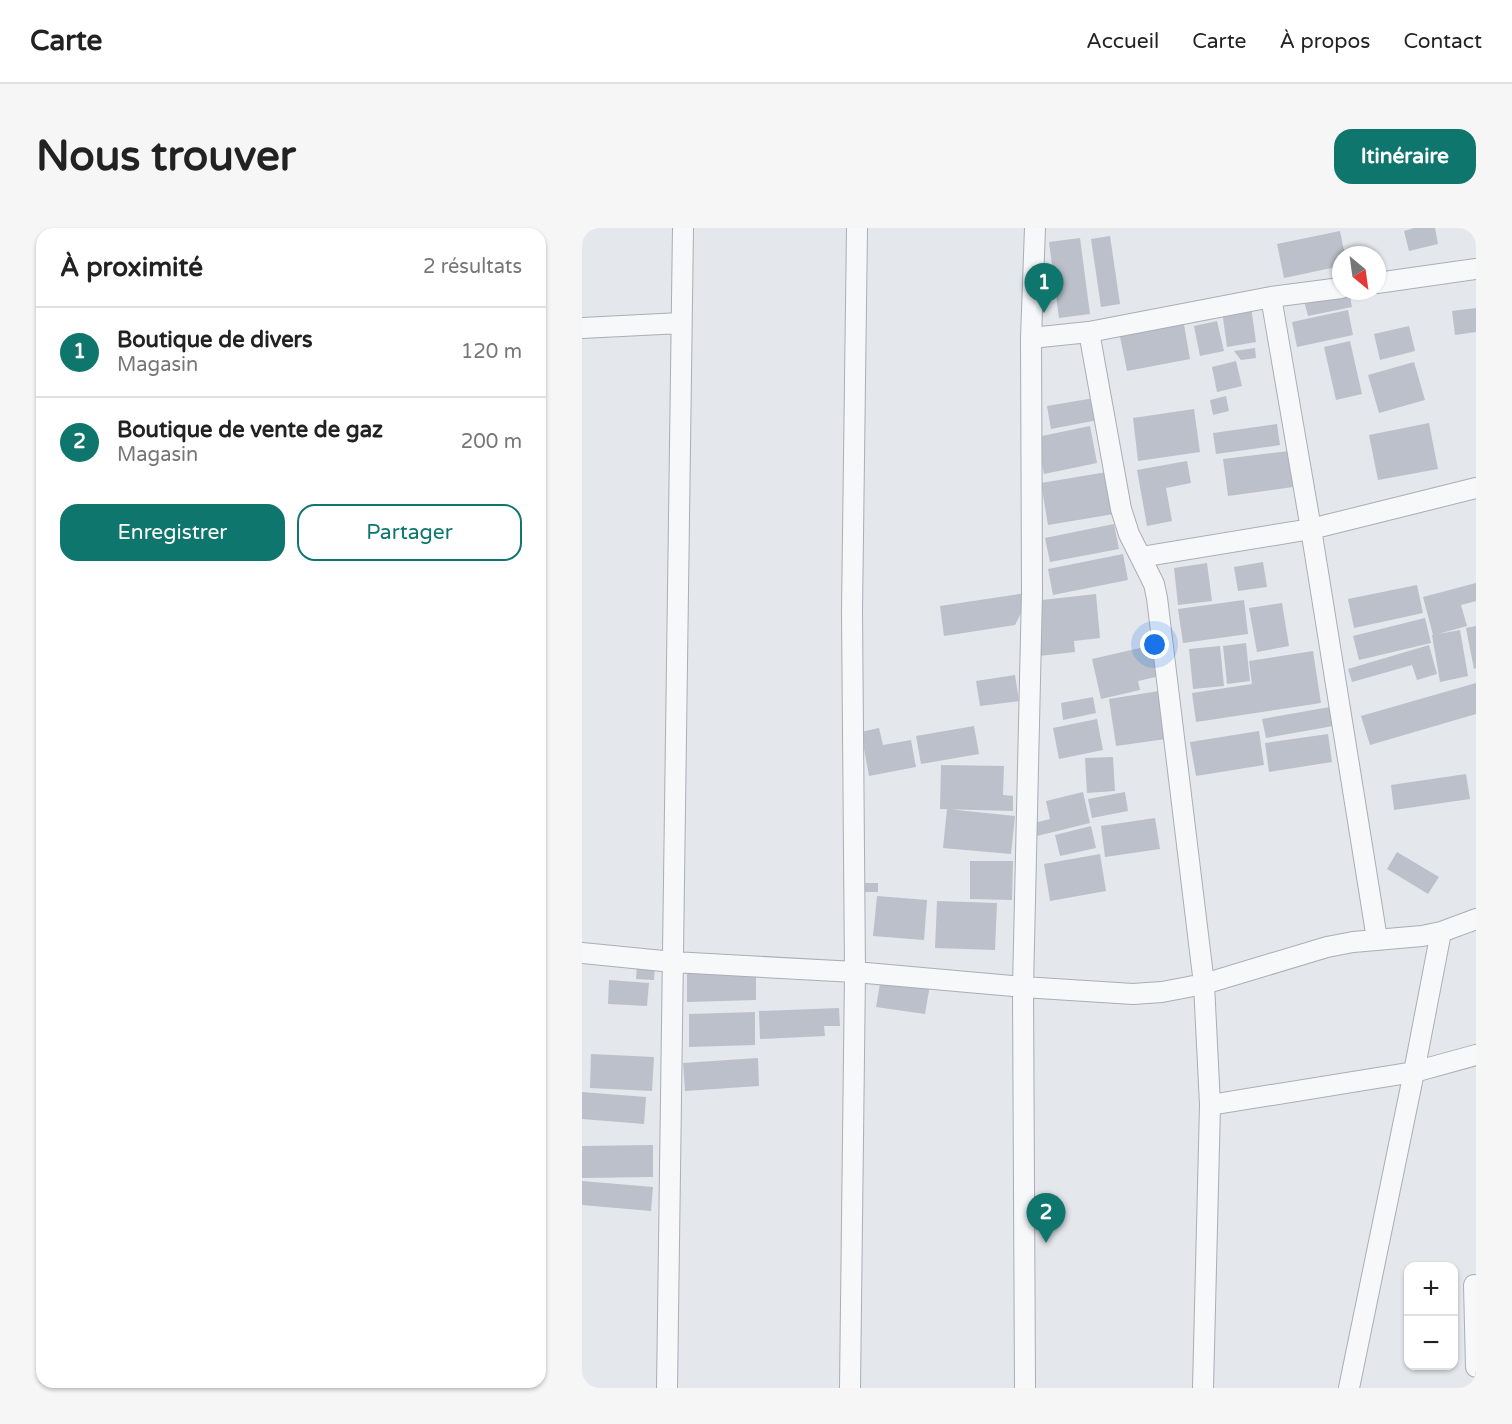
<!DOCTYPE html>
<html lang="fr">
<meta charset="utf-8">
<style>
:root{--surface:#fff;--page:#f6f6f6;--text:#222;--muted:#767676;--line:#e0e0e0;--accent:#0f766e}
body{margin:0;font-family:"Varela Round",sans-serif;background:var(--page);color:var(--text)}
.controls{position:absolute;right:18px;bottom:18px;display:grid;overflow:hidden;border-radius:12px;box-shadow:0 2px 4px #0004}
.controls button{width:54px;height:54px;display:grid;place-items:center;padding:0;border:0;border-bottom:2px solid var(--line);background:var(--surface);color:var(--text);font:30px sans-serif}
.compass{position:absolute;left:750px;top:18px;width:54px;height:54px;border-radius:50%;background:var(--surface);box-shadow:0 2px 4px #0004;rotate:151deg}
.you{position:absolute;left:573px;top:417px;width:21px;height:21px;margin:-15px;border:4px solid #fff;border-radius:50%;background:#1a73e8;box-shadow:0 0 0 9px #1a73e833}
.badge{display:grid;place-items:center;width:39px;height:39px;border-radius:50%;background:var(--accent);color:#fff;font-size:20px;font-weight:700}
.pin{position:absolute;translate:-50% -50px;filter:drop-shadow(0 2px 3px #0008)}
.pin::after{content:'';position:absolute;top:32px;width:21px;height:18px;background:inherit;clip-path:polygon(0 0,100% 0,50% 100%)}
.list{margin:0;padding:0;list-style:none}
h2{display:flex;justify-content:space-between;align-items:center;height:78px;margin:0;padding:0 24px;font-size:26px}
h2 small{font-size:20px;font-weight:400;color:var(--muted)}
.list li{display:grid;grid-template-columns:39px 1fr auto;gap:18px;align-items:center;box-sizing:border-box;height:90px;padding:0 24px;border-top:2px solid var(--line)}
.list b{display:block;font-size:22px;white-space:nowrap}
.list p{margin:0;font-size:20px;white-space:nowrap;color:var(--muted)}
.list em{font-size:20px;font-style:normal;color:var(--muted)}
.actions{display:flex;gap:12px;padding:18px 24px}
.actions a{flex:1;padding:14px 0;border:2px solid var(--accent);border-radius:18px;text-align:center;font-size:21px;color:var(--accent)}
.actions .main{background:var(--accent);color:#fff}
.map{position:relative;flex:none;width:894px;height:1160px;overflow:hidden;border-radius:18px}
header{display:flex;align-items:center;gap:36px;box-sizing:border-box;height:84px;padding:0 30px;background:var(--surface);border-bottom:2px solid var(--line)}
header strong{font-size:28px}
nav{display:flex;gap:33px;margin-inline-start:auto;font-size:21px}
.intro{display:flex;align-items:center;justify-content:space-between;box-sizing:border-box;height:144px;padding:0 36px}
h1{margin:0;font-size:42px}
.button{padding:15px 27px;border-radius:18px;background:var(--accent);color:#fff;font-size:21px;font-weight:700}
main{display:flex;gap:36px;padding:0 36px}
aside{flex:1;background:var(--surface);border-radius:18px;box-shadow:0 2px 4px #0004}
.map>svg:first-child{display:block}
.building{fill:#bbc0ca}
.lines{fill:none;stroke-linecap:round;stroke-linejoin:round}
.minor-casing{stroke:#a9aeb7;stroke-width:22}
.minor{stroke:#f7f8fa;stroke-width:20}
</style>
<header>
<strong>Carte</strong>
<nav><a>Accueil</a><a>Carte</a><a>À propos</a><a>Contact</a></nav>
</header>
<div class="intro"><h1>Nous trouver</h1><a class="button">Itinéraire</a></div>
<main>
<aside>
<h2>À proximité<small>2 résultats</small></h2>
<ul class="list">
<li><span class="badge">1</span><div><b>Boutique de divers</b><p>Magasin</p></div><em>120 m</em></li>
<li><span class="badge">2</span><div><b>Boutique de vente de gaz</b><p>Magasin</p></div><em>200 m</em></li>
</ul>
<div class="actions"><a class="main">Enregistrer</a><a>Partager</a></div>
</aside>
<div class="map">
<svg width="894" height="1160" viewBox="0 0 894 1160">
<rect width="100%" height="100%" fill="#e4e7ec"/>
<path class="building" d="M832 0H853L856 16 827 23 822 3Z
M758 3 763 27H759V38L702 50 695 16Z
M528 8 538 76 519 79 509 11Z
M498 10 508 86 477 90 467 14Z
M767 63 770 79 726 88 721 69Z
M669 79 674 114 645 119 640 83Z
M894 80V104L873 107 870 83Z
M766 82 771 107 715 119 710 94Z
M601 91 608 131 545 143 537 104Z
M635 93 642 123 618 128 612 98Z
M827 98 833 123 798 132 792 106Z
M768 113 780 166 754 172 742 119Z
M673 120 674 130 659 132 652 123Z
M654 133 660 158 635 164 630 139Z
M832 134 843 172 797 185 786 147Z
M644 168 647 183 631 187 628 172Z
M512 170 516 192 469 201 465 178Z
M612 181 618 224 556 233 551 190Z
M847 195 856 241 796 252 787 207Z
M695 196 698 217 634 226 631 205Z
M508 198 515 235 462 246 455 209Z
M707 223 711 259 646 268 641 231Z
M605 233 609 255 584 260 590 293 565 298 555 242Z
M525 244 532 286 466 297 459 255Z
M532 296 537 321 468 334 463 310Z
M541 326 546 352 471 367 466 341Z
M681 334 685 359 656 363 652 339Z
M625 335 630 373 596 377 592 340Z
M894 355V373L879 377 885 398 856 406 878 402 886 448 858 454 850 407H851L841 369Z
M835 357 841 385 772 400 766 371Z
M450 364 433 397 362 408 358 378Z
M514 366 518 410 492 413 493 424 457 428 451 373Z
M662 372 666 406 601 415 596 381Z
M700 375 707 418 675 424 667 380Z
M843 390 849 415 777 432 771 408Z
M894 398V440L892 441 884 400Z
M664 415 668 453 645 456 641 418Z
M571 417 578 448 556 453 558 462 519 471 510 431Z
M847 417 855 446 835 452 830 437 770 454 766 441Z
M638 418 642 458 611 461 607 421Z
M731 423 739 475 614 494 610 465 670 456 667 433Z
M433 447 437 473 398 478 394 453Z
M894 455V486L788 517 779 488Z
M577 463 584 511 534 518 527 471Z
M511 469 514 485 481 492 479 475Z
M748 479 751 498 684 510 680 491Z
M515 491 521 522 477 531 471 500Z
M392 498 397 526 339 536 334 508Z
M297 500 301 517 329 512 334 539 287 548 279 504Z
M677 503 682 537 614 548 608 514Z
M746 506 750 534 687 544 683 515Z
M531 529 533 563 505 565 503 530Z
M359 537 422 538 421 567 431 568V583L358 581Z
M884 546 888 571 812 582 809 557Z
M501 564 508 595 455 608 452 595 468 591 464 573Z
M543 564 546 583 510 590 506 571Z
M365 581 433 588 429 626 361 620Z
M573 590 578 621 523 629 519 598Z
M509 598 514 620 478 628 473 607Z
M815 624 857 649 846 666 805 641Z
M518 626 524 663 468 673 462 636Z
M388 633H431L430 672 388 671Z
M279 655H296V664H279Z
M295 668 345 672 342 712 291 708Z
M355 673 415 675 413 722 353 720Z
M55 737 73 738 72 752 54 751Z
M174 740V772L105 774V742Z
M299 750 348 757 343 786 294 779Z
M27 752 67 755 65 778 26 776Z
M257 780 258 798H242L243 808 178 811 177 783Z
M173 784V817L107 819V786Z
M9 826 72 829 70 863 8 860Z
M176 830 177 858 103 863 101 835Z
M0 864 64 869 62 896 0 891Z
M71 917V949L0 950V918Z
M0 953 71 959 69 983 0 977Z"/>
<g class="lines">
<defs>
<path id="minor" d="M795 55 894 41
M689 69 729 301 795 711
M0 100 99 95
M507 104 539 281 547 306 572 356 575 370 622 756 628 877 621 1160
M449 110 507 104 689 69 759 60
M559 329 729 301 894 260
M0 725 91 734 273 744 441 759 551 766 580 764 622 756 745 719 771 714 840 708 859 704 894 691
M628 877 832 844 894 827
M892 1057 894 1139
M85 1160 101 0
M268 1160 273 744 270 384 275 0
M443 1160 441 759 450 364 449 110 453 0
M767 1160 832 844 859 704"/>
</defs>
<use href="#minor" class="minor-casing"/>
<use href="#minor" class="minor"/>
</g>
</svg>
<div class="controls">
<button>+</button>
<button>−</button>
</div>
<svg class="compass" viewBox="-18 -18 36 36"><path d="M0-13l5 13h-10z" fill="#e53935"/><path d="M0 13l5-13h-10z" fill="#767676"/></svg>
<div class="you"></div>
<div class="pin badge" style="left:462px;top:85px">1</div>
<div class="pin badge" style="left:464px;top:1015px">2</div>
</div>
</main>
